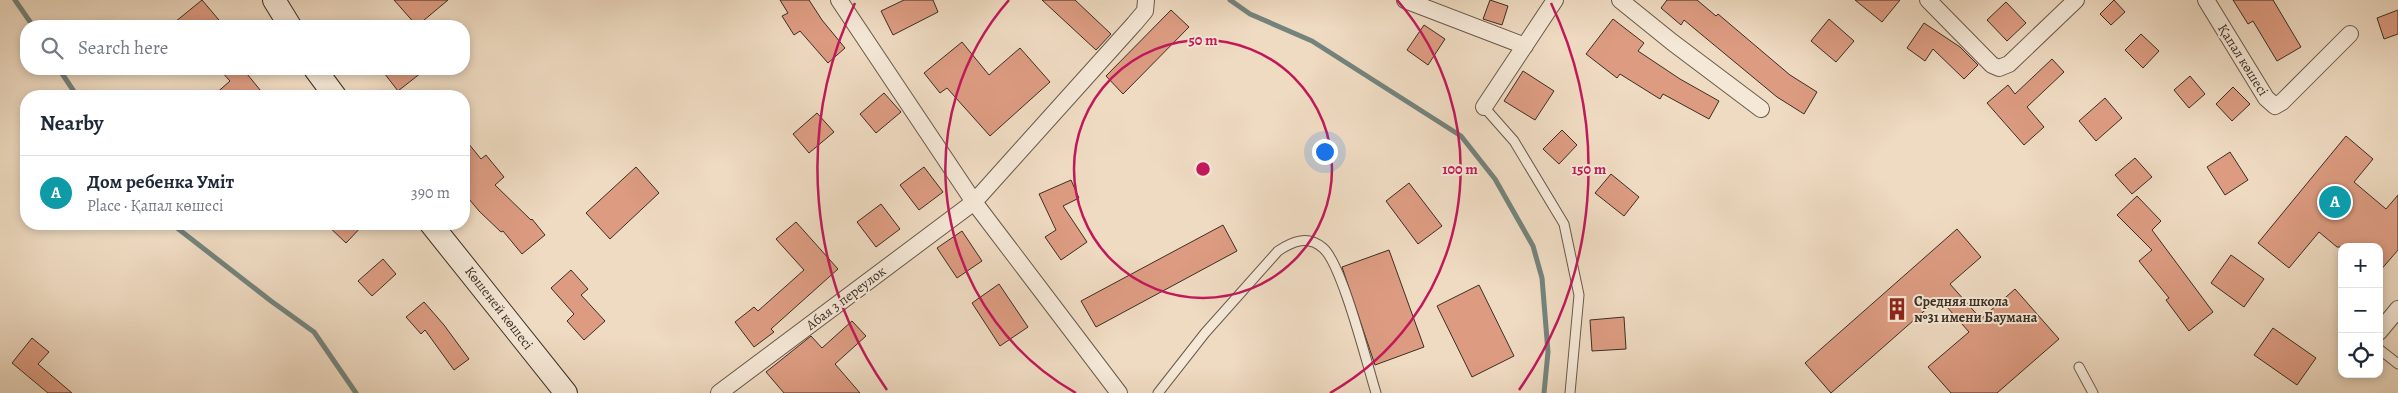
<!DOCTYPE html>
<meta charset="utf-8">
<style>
:root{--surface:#fff;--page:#f2f2f3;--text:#1f2937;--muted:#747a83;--line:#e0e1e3;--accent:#8f2418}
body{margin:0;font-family:Alegreya,serif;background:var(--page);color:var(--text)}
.controls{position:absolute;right:15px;bottom:15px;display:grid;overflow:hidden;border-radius:10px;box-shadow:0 2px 8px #0003}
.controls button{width:45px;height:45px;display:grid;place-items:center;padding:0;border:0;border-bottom:1px solid var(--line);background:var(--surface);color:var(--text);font:25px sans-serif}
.you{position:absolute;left:1324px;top:151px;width:18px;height:18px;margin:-12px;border:4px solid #fff;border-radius:50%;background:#1a73e8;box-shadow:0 0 0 8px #1a73e833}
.badge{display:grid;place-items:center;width:32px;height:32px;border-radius:50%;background:var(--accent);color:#fff;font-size:16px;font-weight:700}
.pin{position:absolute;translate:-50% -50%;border:2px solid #fff;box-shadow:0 1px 5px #0006}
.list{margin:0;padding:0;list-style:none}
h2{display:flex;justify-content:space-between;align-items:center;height:65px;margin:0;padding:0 20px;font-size:21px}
h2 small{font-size:16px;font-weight:400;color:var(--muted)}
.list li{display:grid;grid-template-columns:32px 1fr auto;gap:15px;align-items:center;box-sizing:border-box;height:75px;padding:0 20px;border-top:1px solid var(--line)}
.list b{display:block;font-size:19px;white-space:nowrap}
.list p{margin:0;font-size:16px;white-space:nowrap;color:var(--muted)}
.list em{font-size:16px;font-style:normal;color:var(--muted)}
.icon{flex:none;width:28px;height:28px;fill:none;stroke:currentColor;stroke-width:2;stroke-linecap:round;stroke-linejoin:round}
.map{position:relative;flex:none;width:2398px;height:393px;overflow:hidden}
.search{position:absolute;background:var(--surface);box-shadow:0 2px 8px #0003;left:20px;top:20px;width:450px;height:55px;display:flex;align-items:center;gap:12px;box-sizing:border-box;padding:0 18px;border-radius:20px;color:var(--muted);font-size:19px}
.panel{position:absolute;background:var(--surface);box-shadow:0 2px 8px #0003;left:20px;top:90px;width:450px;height:140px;border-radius:20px}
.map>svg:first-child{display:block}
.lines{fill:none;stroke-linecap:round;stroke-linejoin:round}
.stream{stroke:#74837c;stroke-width:5}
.building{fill:#dd9c82;stroke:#3b2e23}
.lane-casing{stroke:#68594b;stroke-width:11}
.street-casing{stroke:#68594b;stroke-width:18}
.secondary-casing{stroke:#3b2e23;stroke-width:24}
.lane{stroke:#f5e8d7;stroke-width:9}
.street{stroke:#f5e8d7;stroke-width:16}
.secondary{stroke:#f5e8d7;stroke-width:22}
.ring{fill:none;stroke:#c2185b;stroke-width:2.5}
.labels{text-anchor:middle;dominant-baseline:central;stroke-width:4;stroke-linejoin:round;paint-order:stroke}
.street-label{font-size:14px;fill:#3b2e23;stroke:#f5e8d7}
.poi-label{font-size:14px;font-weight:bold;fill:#3b2e23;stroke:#f5e8d7;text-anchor:start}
.centre{fill:#c2185b;stroke:#f5e8d7;stroke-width:2.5}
.ring-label{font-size:15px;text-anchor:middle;font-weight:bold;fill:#c2185b;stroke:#f5e8d7;stroke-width:4;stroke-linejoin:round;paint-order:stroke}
</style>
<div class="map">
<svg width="2398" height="393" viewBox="0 0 2398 393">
<rect width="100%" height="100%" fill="#efdbc2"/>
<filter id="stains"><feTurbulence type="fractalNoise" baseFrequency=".004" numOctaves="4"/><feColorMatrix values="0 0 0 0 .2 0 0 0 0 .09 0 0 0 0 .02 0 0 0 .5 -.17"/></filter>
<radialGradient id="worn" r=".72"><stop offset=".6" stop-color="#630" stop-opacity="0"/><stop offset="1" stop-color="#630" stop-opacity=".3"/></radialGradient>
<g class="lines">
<path class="stream" d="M15 0 33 26
M1230 0 1250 14 1312 41 1461 136 1495 179 1533 246 1542 278 1548 352 1544 393
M59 69 77 96
M172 224 271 301 314 332 356 393"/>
</g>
<path class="building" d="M202 0 224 26H170Z
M394 0H448L417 26Z
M780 0H809L822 20 845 48 828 63 800 31 794 35 782 16 788 13Z
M904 0H933L938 12 893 35 881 11Z
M1042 0H1075L1111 34 1096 50Z
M1490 0 1508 6 1502 25 1483 19Z
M1667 0H1697L1716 16 1718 14 1790 75 1817 92 1804 114 1777 97 1684 20 1681 25 1661 8Z
M1855 0H1900L1882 22Z
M2114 0 2125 12 2111 25 2100 14Z
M2233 0H2273L2301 47 2277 61 2253 21 2248 24Z
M2006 2 2026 23 2007 41 1987 20Z
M1171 10 1189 27 1123 94 1106 76Z
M2398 10V34L2384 39 2377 18Z
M1613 19 1644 43 1638 51 1680 79 1719 101 1709 119 1663 94 1660 99 1620 74 1617 78 1586 54Z
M1829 19 1854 41 1836 62 1811 41Z
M1924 23 1960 47 1978 65 1964 79 1933 49 1925 61 1907 48Z
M1424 25 1445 39 1428 65 1407 50Z
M2141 34 2159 51 2143 68 2125 50Z
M962 42 989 75 1020 48 1050 82 990 136 947 88 940 93 924 73Z
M2052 59 2064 72 2027 107 2044 127 2024 145 1987 103 2008 85 2015 94Z
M219 69H243L265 96H213L230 81Z
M381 69H426L398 91Z
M1523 71 1554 91 1535 120 1504 101Z
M2190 76 2205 94 2189 108 2174 90Z
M2233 87 2250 104 2232 121 2216 104Z
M884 93 901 112 876 133 860 114Z
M2105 98 2122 118 2096 141 2079 121Z
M817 113 834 132 809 153 793 134Z
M1562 130 1577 145 1559 164 1543 149Z
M2346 136 2373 159 2354 182 2386 209 2398 195V250L2379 272V247H2337L2319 232 2289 268 2258 243Z
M464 138 481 159 486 155 504 177 495 185 531 220 532 219 545 235 522 254 503 231 501 232 479 211 464 193Z
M2230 152 2248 180 2225 195 2207 167Z
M2135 158 2152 177 2132 194 2115 175Z
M636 167 659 193 610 239 586 213Z
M924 167 943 192 919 210 900 185Z
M1611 174 1639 197 1624 216 1595 193Z
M1071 180 1079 198 1063 206 1087 242 1061 260 1045 237 1056 230 1039 194Z
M1409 183 1442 226 1418 244 1386 201Z
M2137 196 2161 221 2152 230 2213 312 2189 331 2166 300 2169 298 2139 261 2152 250 2117 215Z
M881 204 900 229 876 247 857 222Z
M796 222 838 269 771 329 774 332 754 347 735 322 754 307 758 311 804 270 776 239Z
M326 224H364L346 243Z
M1223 225 1237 251 1096 327 1081 301Z
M1957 229 1981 257 1950 284 1981 319 2015 289 2059 339 1997 393H1951L1928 367 1969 332 1939 298 1831 393 1805 363Z
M962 231 982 261 957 278 937 248Z
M1389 250 1424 347 1375 365 1342 267Z
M2231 255 2264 279 2244 307 2211 283Z
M383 259 396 274 372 296 358 281Z
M571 270 588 289 581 295 605 321 584 340 567 321 574 314 551 288Z
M999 284 1028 327 1000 346 972 303Z
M1479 285 1514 356 1472 377 1437 306Z
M424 302 444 325 469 359 454 370 425 330 421 334 406 317Z
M1624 317 1626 349 1592 351 1590 320Z
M852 321 866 336 835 364 860 393H784L766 372 811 336 822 348Z
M2273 328 2316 358 2297 385 2254 355Z
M32 338 49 352 38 364 72 393H48L12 363Z"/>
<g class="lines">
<defs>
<path id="lane" d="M1484 107 1514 141 1564 224 1579 295 1570 393
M2379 349 2398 364
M2079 367 2093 393
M1158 393 1205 333 1278 251C1293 241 1308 235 1323 248 1342 264 1367 364 1376 393"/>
<path id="street" d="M839 0 974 202 1119 393
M1405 0 1525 46
M1620 0 1672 42 1761 109
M1928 0 1992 65 1999 68 2009 64 2076 0
M2206 0 2266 98 2275 106 2282 102 2350 34
M1484 107 1555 0
M2379 332 2398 309
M719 393 974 202 1134 24 1145 11 1146 0"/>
<path id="secondary" d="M274 0 290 26
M315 69 335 96
M431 224 566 393"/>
</defs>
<use href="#lane" class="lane-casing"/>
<use href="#street" class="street-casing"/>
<use href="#secondary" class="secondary-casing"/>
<use href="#lane" class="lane"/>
<use href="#street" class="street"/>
<use href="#secondary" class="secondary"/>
</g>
<g class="ring">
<circle cx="1203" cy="169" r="129"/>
<path d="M1076 393A257 257 0 0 1 1009 0M1397 0A257 257 0 0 1 1330 393"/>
<path d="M887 390A386 386 0 0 1 855 3M1551 3A386 386 0 0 1 1519 390"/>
</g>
<defs>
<symbol id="building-bare" viewBox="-9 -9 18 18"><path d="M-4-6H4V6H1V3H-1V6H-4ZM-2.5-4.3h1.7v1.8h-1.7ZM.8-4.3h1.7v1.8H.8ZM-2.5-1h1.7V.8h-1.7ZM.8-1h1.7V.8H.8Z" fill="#8f2418" stroke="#f5e8d7" stroke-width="2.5" paint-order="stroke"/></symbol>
</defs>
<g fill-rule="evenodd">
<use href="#building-bare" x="1881" y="293" width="32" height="32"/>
</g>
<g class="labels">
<g class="street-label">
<text transform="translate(2243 60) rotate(58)">Қапал көшесі</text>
<text transform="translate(846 298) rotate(-37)">Абая 3 переулок</text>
<text transform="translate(499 308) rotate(52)">Көшеней көшесі</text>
</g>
<g class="poi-label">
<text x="1914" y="301">Средняя школа<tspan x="1914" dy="16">№31 имени Баумана</tspan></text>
</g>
</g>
<circle cx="1203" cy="169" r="8" class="centre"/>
<g class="ring-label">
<text x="1203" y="45">50 m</text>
<text x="1460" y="174">100 m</text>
<text x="1589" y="174">150 m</text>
</g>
<rect width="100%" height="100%" filter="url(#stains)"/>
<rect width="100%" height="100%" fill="url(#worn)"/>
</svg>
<div class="controls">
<button>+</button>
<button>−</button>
<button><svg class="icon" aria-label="locate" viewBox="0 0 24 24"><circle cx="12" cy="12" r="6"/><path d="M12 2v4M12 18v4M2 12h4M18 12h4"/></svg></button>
</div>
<div class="you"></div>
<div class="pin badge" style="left:2335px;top:202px;background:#0f9aa8">A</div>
<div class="search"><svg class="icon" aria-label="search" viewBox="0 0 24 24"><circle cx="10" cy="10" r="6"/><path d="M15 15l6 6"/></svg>Search here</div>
<section class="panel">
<h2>Nearby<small></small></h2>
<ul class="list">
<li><span class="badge" style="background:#0f9aa8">A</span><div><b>Дом ребенка Умiт</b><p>Place · Қапал көшесі</p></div><em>390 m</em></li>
</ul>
</section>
</div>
